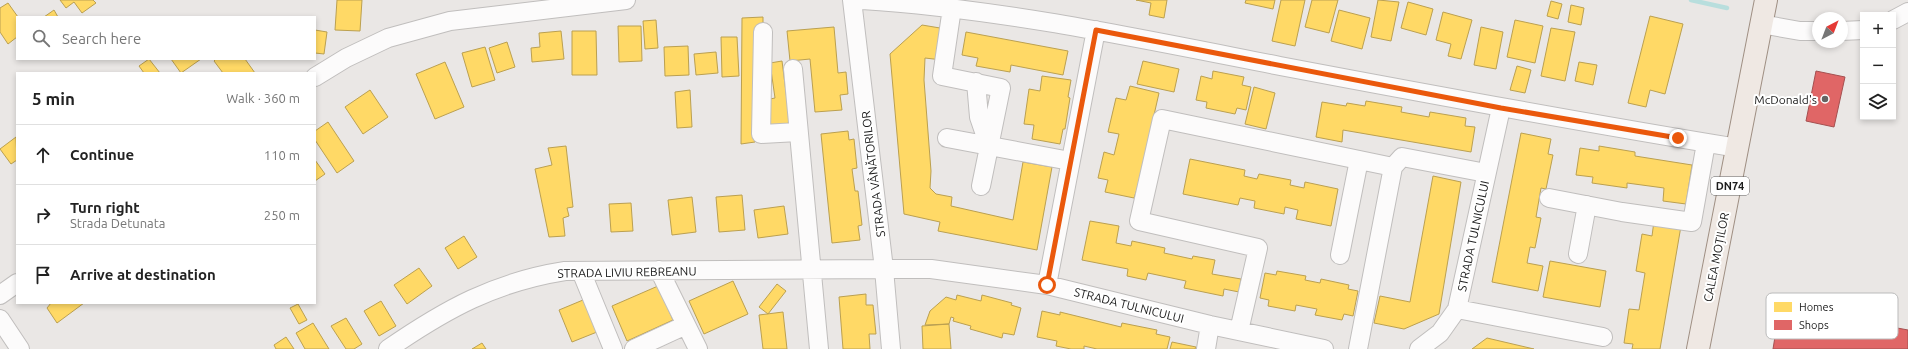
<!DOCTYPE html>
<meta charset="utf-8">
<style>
:root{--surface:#fff;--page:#f2f2f2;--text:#222;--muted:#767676;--line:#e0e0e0}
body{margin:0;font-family:Ubuntu,sans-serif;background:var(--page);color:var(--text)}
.controls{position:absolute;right:12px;top:12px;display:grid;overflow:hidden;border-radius:0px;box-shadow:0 2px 6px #0003}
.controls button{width:36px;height:36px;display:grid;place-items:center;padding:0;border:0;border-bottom:1px solid var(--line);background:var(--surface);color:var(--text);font:20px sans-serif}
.compass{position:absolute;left:1812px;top:12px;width:36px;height:36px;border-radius:50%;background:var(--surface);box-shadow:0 2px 6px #0003;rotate:42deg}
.stop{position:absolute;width:12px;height:12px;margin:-9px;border:3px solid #ea580c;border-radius:50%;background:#fff}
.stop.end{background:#ea580c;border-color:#fff;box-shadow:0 1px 4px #0008}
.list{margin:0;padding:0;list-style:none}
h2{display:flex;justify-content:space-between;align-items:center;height:52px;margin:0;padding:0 16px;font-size:17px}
h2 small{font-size:13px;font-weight:400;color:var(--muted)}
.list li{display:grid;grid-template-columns:26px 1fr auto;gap:12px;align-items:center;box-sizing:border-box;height:60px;padding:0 16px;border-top:1px solid var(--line)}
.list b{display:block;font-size:15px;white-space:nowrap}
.list p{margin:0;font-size:13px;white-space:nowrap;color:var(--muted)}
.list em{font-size:13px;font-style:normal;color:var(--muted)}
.icon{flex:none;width:22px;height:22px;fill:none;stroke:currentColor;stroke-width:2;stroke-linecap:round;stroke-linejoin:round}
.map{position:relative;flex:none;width:1908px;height:349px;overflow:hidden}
.search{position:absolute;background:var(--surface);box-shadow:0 2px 6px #0003;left:16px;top:16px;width:300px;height:44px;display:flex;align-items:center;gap:10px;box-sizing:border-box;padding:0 14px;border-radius:0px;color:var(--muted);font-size:15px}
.panel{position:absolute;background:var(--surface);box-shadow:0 2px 6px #0003;left:16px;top:72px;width:300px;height:232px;border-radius:0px}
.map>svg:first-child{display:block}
.homes{fill:#ffd966;stroke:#bba050}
.shops{fill:#e06666;stroke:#a55050}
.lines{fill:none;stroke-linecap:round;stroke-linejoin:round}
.stream{stroke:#b8dedd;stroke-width:4.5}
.street-casing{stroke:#c0bebd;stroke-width:20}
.primary-casing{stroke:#9f8f83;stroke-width:24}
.street{stroke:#fcfbfb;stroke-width:18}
.primary{stroke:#efe8e3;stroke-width:22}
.route{stroke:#ea580c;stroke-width:5}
.poi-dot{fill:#646362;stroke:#fff;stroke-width:1.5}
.labels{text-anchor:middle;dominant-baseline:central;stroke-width:4;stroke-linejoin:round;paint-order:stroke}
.shield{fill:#fff;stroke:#606060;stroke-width:1}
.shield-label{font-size:11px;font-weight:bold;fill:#1c1c1c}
.poi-label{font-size:12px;fill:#1c1c1c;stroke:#fff;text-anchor:end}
.street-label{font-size:12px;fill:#1c1c1c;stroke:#fff}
.key{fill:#fff;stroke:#bbb;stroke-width:1}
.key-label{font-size:11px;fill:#1c1c1c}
</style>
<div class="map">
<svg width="1908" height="349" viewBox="0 0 1908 349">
<rect width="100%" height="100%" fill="#eae7e5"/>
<path class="homes" d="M60 0H93L96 3 82 13 74 2 66 8Z
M337 0H362L360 31 335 30Z
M1136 0H1167L1164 18 1149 15 1151 3Z
M1246 0H1275L1273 9 1245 3Z
M1281 0H1305L1295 46 1272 41Z
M1312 0H1338L1329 33 1305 27Z
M1378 0 1399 2 1391 41 1371 37Z
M1551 1 1562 4 1558 19 1547 16Z
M1408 2 1433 9 1426 35 1401 28Z
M8 3 18 17 17 37 8 44 0 32V8Z
M1571 5 1584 8 1581 25 1568 22Z
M54 10 58 17H44Z
M1339 10 1370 18 1362 49 1331 41Z
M1443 12 1472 20 1461 59 1448 56 1451 44 1436 40Z
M1650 16 1683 24 1665 94 1650 90 1646 107 1628 103Z
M763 17V31H756L755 142 741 144 742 18Z
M656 20 658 48 645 49 643 21Z
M1515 20 1543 26 1535 63 1507 57Z
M922 25 946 29 942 60 925 58 924 80 931 171 930 188 936 194 952 197 951 206 1013 220 1023 162 1052 167 1037 250 938 231 940 222 904 214 890 54Z
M618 26H641L642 61 619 62Z
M834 27 838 73 846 72 848 94 840 95 842 110 815 112 810 59 790 61 787 31Z
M1481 27 1503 32 1496 69 1474 65Z
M1551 28 1575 32 1565 81 1541 76Z
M315 30 327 32 324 54 315 53Z
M561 31 564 59 532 62 531 48 540 47 539 33Z
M572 31H596L597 75H572Z
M966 32 1068 51 1063 75 1011 65 1010 72 976 66 978 58 962 55Z
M721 37H737L739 76 722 77Z
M507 42 515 67 497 73 489 48Z
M688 46 689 75 665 76 664 47Z
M485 47 495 80 472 87 462 53Z
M716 52 718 73 696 75 694 54Z
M149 59 160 73H144L139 66Z
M171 59H201L181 73Z
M216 59H245L255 73H223L214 61Z
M782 61 790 123 768 126 765 100 775 98 770 63Z
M1143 61 1179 69 1174 92 1137 84Z
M445 62 464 107 435 119 416 74Z
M1579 62 1597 65 1593 85 1575 81Z
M1517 66 1531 70 1525 93 1510 90Z
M1213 71 1244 77 1242 85 1251 87 1246 110 1237 108 1235 114 1206 108 1207 102 1196 100 1201 76 1212 79Z
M1042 76 1071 80 1068 97 1070 98 1065 129H1063L1060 144 1032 139 1034 125 1024 124 1029 89 1040 91Z
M1130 86 1159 93 1144 159 1148 160 1141 190 1137 189 1134 198 1105 192 1108 180 1098 178 1104 152 1114 155 1119 134 1108 132 1116 98 1126 100Z
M1254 87 1275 93 1266 129 1245 124Z
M370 90 388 117 363 134 345 107Z
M690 90 692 127 677 128 675 92Z
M1366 101 1402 107 1401 112 1429 117 1430 112 1466 118 1465 126 1475 127 1471 152 1343 130 1342 142 1316 137 1322 102 1346 106 1347 103 1365 106Z
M328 122 354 161 337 173 315 140V131Z
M848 131 849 140 854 139 857 168 852 169 855 191H858L862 225 858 226 860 240 832 243 821 134Z
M1521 133 1551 139 1548 154 1553 155 1546 189 1541 188 1536 217 1541 218 1535 248 1530 247 1527 263 1543 266 1538 291 1492 282Z
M16 137 17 160 11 164 0 149Z
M566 146 573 207 567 208 569 216 563 218 565 236 549 237 535 169 552 165 548 148Z
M1599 146 1635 152V156L1692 165 1686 204 1663 201 1664 188 1627 183V188L1592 183 1593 177 1576 175 1580 148 1599 151Z
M1190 159 1245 170 1244 176 1257 179 1259 174 1291 180 1290 185 1304 188 1305 182 1338 189 1331 226 1296 219 1298 210 1285 207 1284 214 1254 208 1255 201 1240 198 1238 205 1183 194Z
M315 160 325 174 315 181Z
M1433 176 1461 182 1439 314 1404 329 1374 323 1380 296 1410 302Z
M742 195 745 230 719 232 716 197Z
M692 197 696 232 672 235 668 200Z
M631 203 633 231 611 232 609 204Z
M784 206 788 234 758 238 754 210Z
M1090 221 1119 226 1116 243 1131 246 1132 241 1165 248 1164 253 1192 259 1193 256 1215 260 1212 274 1241 279 1239 292 1224 289 1223 296 1184 288 1186 281 1148 273 1146 280 1127 276 1128 269 1082 260Z
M1654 221 1681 226 1660 349H1632L1633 344 1624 343 1629 309 1639 310 1645 273 1636 271 1642 234 1652 236Z
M464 236 477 257 458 269 445 248Z
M1550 261 1606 271 1600 307 1543 297Z
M419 268 432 286 407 304 394 285Z
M1277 271 1306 276 1305 280 1320 283 1321 279 1349 285 1348 289 1358 291 1353 316 1344 314 1342 320 1315 315 1317 309 1296 305 1295 311 1268 306 1269 300 1260 298 1265 273 1276 275Z
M733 281 748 314 704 334 689 301Z
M777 284 786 291 768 314 759 307Z
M658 286 673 320 627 341 612 306Z
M866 294V305H873L876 334H869L870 349H843L839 297Z
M957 295 981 301 982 295 1012 303 1011 305 1021 308 1014 335 1003 333 1002 338 970 329 971 326 953 321 954 318 951 317 949 324 925 325 930 311 946 297 956 300Z
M583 300 597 332 572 342 559 310Z
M381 301 396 326 379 336 364 311Z
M51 303H84L57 323 47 308Z
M298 304 307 320 299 324 290 308Z
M1042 311 1060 315V312L1121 327 1122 323 1157 330 1156 334 1170 337 1167 349H1097L1084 346V349H1071L1056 346 1057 341 1037 337Z
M783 312 787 349H763L759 315Z
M346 318 362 344 354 349H346L331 326Z
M313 323 329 349H305L296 333Z
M949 324 951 349H923L922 326Z
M286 337 294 349H276L274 345Z
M1487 338 1534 349H1472Z
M1172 342 1196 347 1195 349H1170Z
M482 343 486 349H472Z"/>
<path class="shops" d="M1816 71 1845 77 1834 127 1806 121Z
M1780 306 1908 330V349H1773Z"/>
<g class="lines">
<path class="stream" d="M1691 0 1727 8"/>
<defs>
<path id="street" d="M852 0 884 269 891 349
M862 0C1003 9 1142 39 1280 66 1433 95 1585 123 1738 148
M952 8 942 76 1001 88 981 186
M1893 20 1908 12
M1761 24 1800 31H1818
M1842 31 1863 30
M763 32 761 134 798 132
M793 69 819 349
M315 77 346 58 388 38 450 21 626 0
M976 82 979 117 989 146
M947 138 1070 161
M1393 167 1402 157 1486 173
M1549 198 1622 212 1692 222 1706 143
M1578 254 1587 205
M1340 255 1359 160
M659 270 698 349
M581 271 613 349
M1047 285 1096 30
M0 295 17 283
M1457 309 1603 337
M0 319 20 349
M1239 331 1258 248 1139 221 1162 119 1393 167 1358 349
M388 349C446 309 495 282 565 271L884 269H931L1047 285 1210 325 1324 349
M634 349 686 325
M1206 349 1210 325
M1419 349 1440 333 1457 309 1501 108"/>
<path id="primary" d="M1698 349 1766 0"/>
</defs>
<use href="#street" class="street-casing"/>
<use href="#primary" class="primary-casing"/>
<use href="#street" class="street"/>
<use href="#primary" class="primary"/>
</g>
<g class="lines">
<path class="route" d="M1047 285 1096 30 1501 108 1678 138"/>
</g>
<circle class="poi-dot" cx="1825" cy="99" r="4"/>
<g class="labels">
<rect class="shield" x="1711" y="177" width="38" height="18" rx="3"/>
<g class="shield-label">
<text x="1730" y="186">DN74</text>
</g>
<g class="poi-label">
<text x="1817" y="99">McDonald's</text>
</g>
<g class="street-label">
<text transform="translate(873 174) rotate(-97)">STRADA VÂNĂTORILOR</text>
<text transform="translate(1473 236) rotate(-78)">STRADA TULNICULUI</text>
<text transform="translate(1716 257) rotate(-79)">CALEA MOȚILOR</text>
<text transform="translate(627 272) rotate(-1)">STRADA LIVIU REBREANU</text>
<text transform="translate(1129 305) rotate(14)">STRADA TULNICULUI</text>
</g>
</g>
<rect x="1766" y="293" width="132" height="46" rx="6" class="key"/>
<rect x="1774" y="302" width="18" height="10" fill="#ffd966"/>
<rect x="1774" y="320" width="18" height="10" fill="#e06666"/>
<g class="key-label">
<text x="1799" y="311">Homes</text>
<text x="1799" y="329">Shops</text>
</g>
</svg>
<div class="controls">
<button>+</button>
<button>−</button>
<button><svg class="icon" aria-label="layers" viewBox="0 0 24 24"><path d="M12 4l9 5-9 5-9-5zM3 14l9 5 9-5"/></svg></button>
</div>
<svg class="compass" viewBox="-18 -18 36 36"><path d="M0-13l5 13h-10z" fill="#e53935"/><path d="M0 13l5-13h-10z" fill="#767676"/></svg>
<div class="stop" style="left:1047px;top:285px"></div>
<div class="stop end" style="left:1678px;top:138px"></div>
<div class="search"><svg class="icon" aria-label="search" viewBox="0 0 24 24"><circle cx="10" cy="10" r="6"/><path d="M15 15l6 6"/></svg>Search here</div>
<section class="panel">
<h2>5 min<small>Walk · 360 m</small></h2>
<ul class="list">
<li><svg class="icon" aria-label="ahead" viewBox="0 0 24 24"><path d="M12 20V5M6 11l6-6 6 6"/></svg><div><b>Continue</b></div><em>110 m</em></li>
<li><svg class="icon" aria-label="right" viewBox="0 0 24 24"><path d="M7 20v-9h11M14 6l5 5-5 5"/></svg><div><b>Turn right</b><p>Strada Detunata</p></div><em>250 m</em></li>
<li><svg class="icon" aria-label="arrive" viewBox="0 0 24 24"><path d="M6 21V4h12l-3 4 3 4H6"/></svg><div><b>Arrive at destination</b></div></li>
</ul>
</section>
</div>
